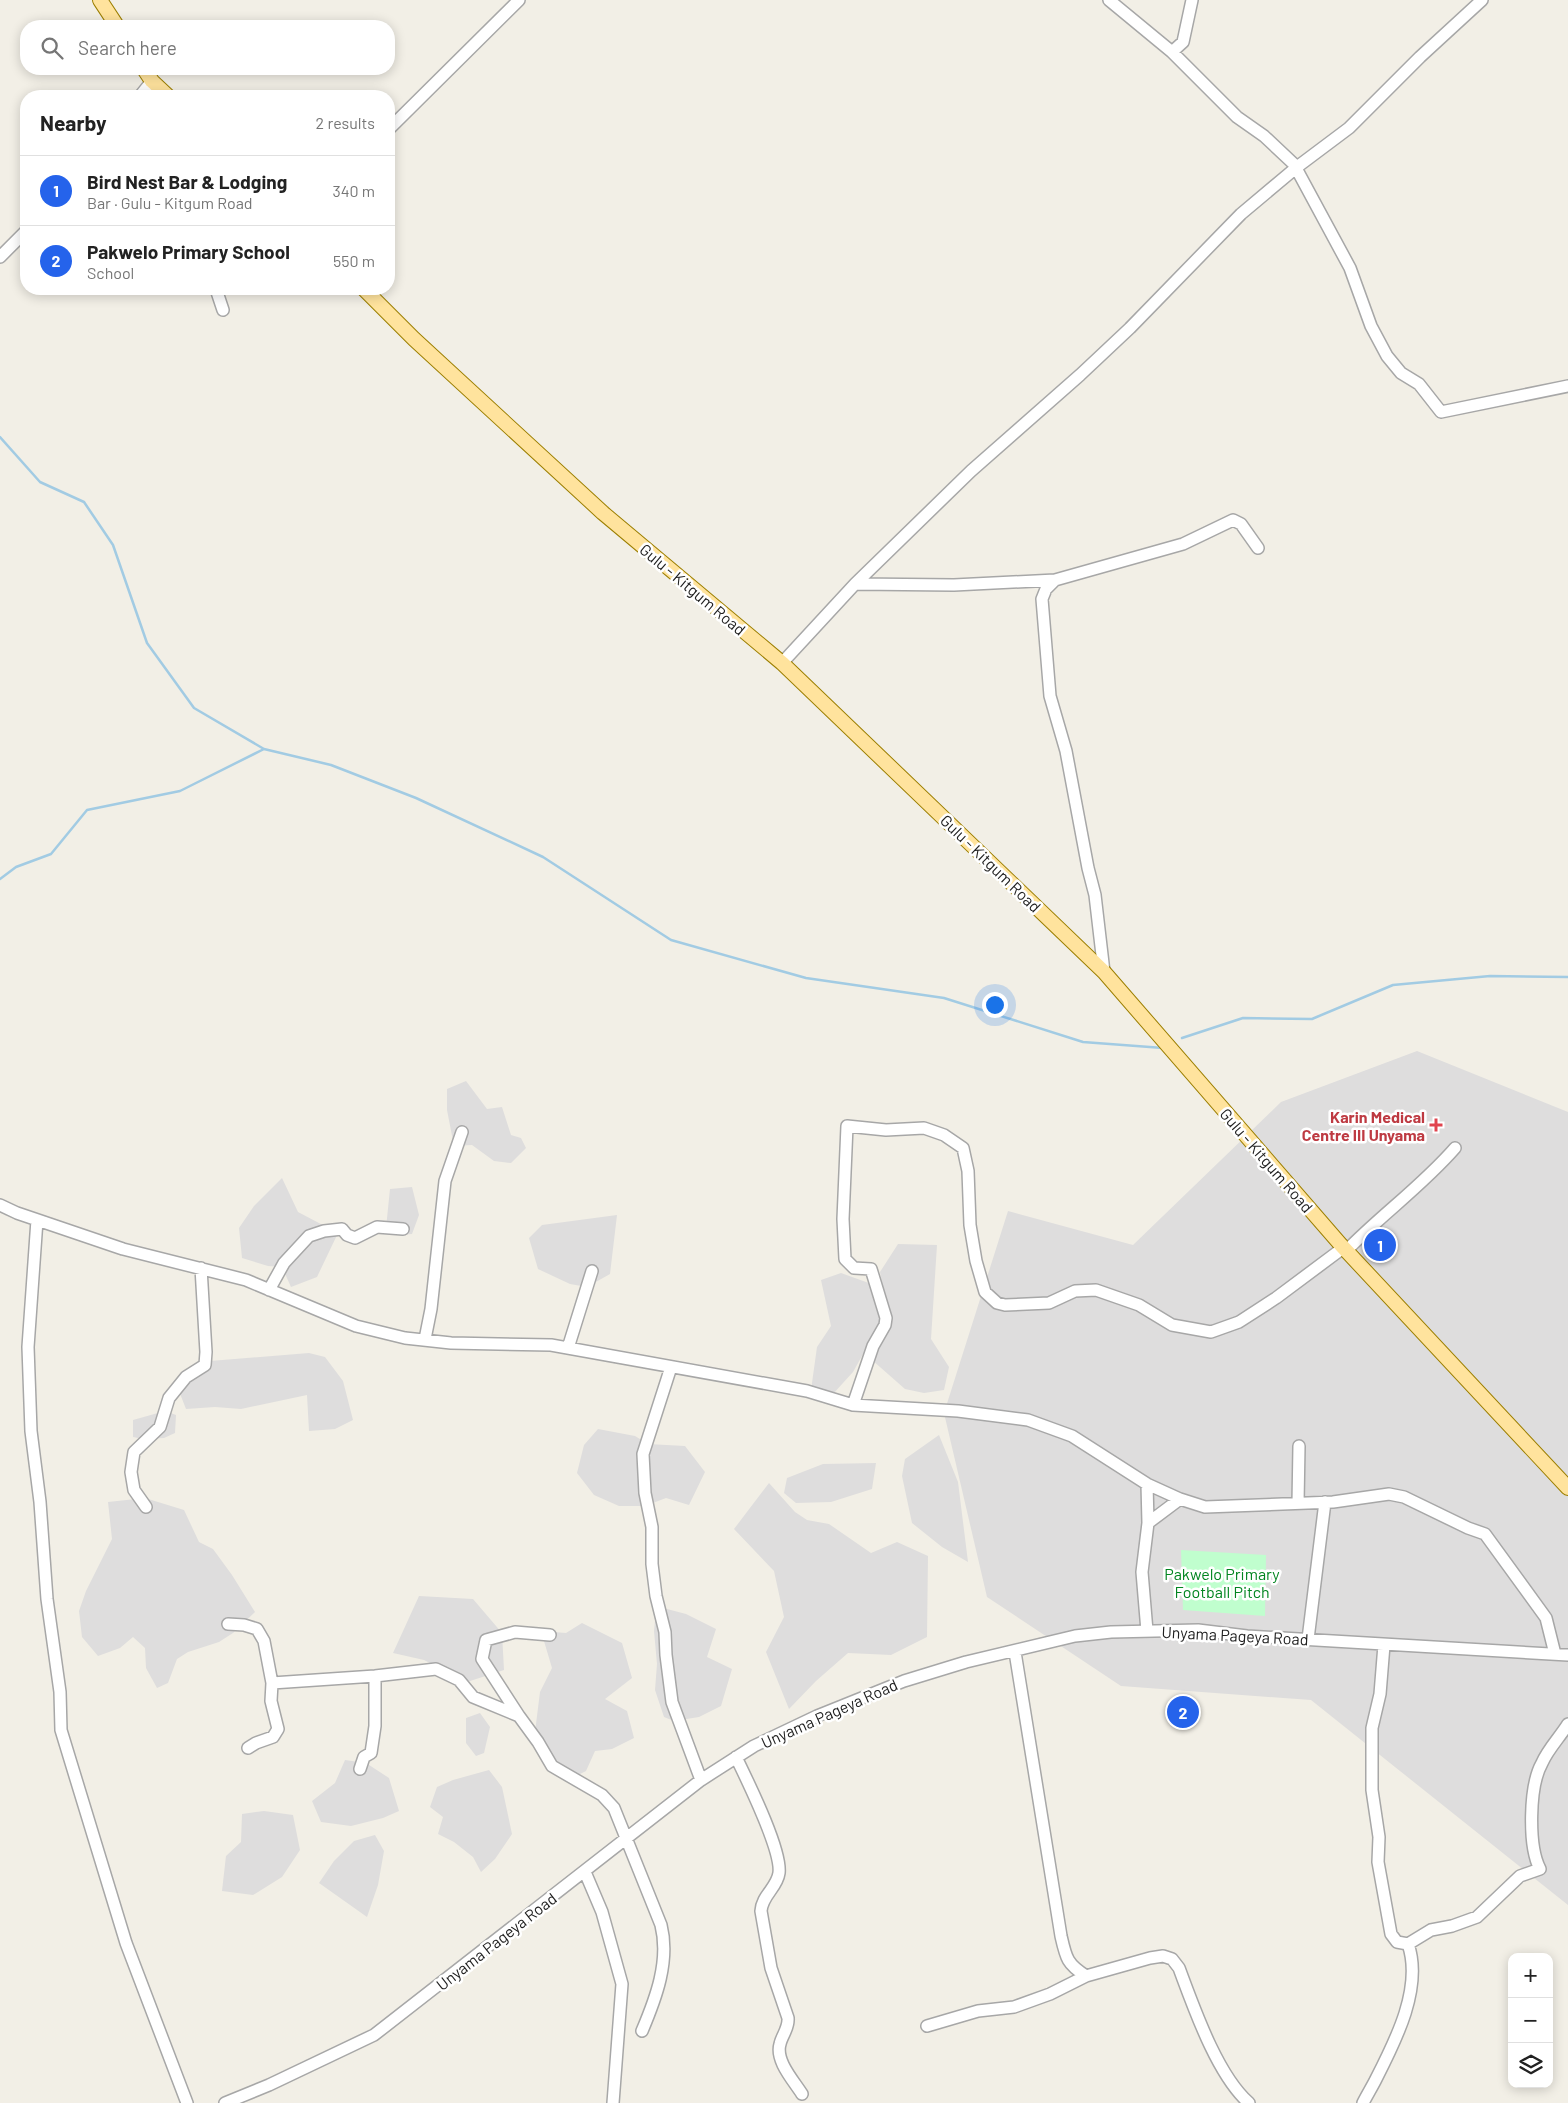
<!DOCTYPE html>
<meta charset="utf-8">
<style>
:root{--surface:#fff;--page:#f2f2f2;--text:#222;--muted:#767676;--line:#e0e0e0;--accent:#2563eb}
body{margin:0;font-family:Barlow,sans-serif;background:var(--page);color:var(--text)}
.controls{position:absolute;right:15px;bottom:15px;display:grid;overflow:hidden;border-radius:10px;box-shadow:0 2px 12px #0003}
.controls button{width:45px;height:45px;display:grid;place-items:center;padding:0;border:0;border-bottom:1px solid var(--line);background:var(--surface);color:var(--text);font:25px sans-serif}
.you{position:absolute;left:994px;top:1004px;width:18px;height:18px;margin:-12px;border:4px solid #fff;border-radius:50%;background:#1a73e8;box-shadow:0 0 0 8px #1a73e833}
.badge{display:grid;place-items:center;width:32px;height:32px;border-radius:50%;background:var(--accent);color:#fff;font-size:16px;font-weight:700}
.pin{position:absolute;translate:-50% -50%;border:2px solid #fff;box-shadow:0 1px 5px #0006}
.list{margin:0;padding:0;list-style:none}
h2{display:flex;justify-content:space-between;align-items:center;height:65px;margin:0;padding:0 20px;font-size:21px}
h2 small{font-size:16px;font-weight:400;color:var(--muted)}
.list li{display:grid;grid-template-columns:32px 1fr auto;gap:15px;align-items:center;box-sizing:border-box;height:70px;padding:0 20px;border-top:1px solid var(--line)}
.list b{display:block;font-size:19px;white-space:nowrap}
.list p{margin:0;font-size:16px;white-space:nowrap;color:var(--muted)}
.list em{font-size:16px;font-style:normal;color:var(--muted)}
.icon{flex:none;width:28px;height:28px;fill:none;stroke:currentColor;stroke-width:2;stroke-linecap:round;stroke-linejoin:round}
.map{position:relative;flex:none;width:1568px;height:2103px;overflow:hidden}
.search{position:absolute;background:var(--surface);box-shadow:0 2px 12px #0003;left:20px;top:20px;width:375px;height:55px;display:flex;align-items:center;gap:12px;box-sizing:border-box;padding:0 18px;border-radius:20px;color:var(--muted);font-size:19px}
.panel{position:absolute;background:var(--surface);box-shadow:0 2px 12px #0003;left:20px;top:90px;width:375px;height:205px;border-radius:20px}
.map>svg:first-child{display:block}
.residential{fill:#dedddd}
.park{fill:#c0fece}
.lines{fill:none;stroke-linecap:round;stroke-linejoin:round}
.stream{stroke:#a2cbe3;stroke-width:2.5}
.minor-casing{stroke:#a7a7a7;stroke-width:14}
.major-casing{stroke:#9c7f00;stroke-width:16}
.minor{stroke:#fff;stroke-width:11}
.major{stroke:#ffe39d;stroke-width:14}
.health-dot{fill:#e0444e;stroke:#fff;stroke-width:2}
.labels{text-anchor:middle;dominant-baseline:central;stroke-width:5;stroke-linejoin:round;paint-order:stroke}
.street-label{font-size:16px;fill:#202020;stroke:#fff}
.health-label{font-size:16px;font-weight:bold;fill:#be3a42;stroke:#fff;text-anchor:end}
.park-label{font-size:16px;fill:#028520;stroke:#fff}
</style>
<div class="map">
<svg width="1568" height="2103" viewBox="0 0 1568 2103">
<rect width="100%" height="100%" fill="#f2efe6"/>
<path class="residential" d="M1417 1051 1568 1112V1905L1311 1700 1121 1686 987 1597 944 1413 1008 1211 1133 1245 1281 1102Z
M466 1081 487 1109 502 1107 511 1135 521 1138 526 1148 511 1163 494 1161 472 1145 454 1146 447 1110V1089Z
M282 1178 298 1212 338 1233 317 1277 291 1287 282 1267 268 1266 242 1258 239 1228 254 1206Z
M412 1187 419 1215 412 1234 398 1235 386 1228 390 1189Z
M617 1215 610 1274 587 1287 570 1284 538 1269 529 1238 542 1225Z
M898 1244 937 1245 931 1339 949 1367 944 1390 924 1393 905 1389 872 1360 890 1323 880 1272Z
M841 1273 877 1286 881 1322 853 1372 833 1394 811 1390 817 1347 831 1326 821 1280Z
M309 1353 325 1357 343 1381 353 1420 335 1429 309 1431 307 1395 241 1409 215 1407 186 1409 179 1391 182 1381 210 1361Z
M165 1411 176 1415 175 1433 164 1438 143 1439 133 1437V1420Z
M598 1429 635 1436 648 1444 685 1446 705 1472 689 1505 666 1498 645 1506H619L594 1495 577 1473 584 1445Z
M939 1435 958 1482 968 1562 942 1547 912 1523 902 1476 905 1459Z
M876 1463 872 1489 831 1502 796 1503 784 1493 787 1478 823 1464Z
M769 1483 795 1512 807 1520 829 1524 871 1553 897 1542 928 1556 927 1637 891 1655 848 1653 816 1681 789 1709 766 1652 784 1617 774 1571 734 1529Z
M145 1498 184 1510 199 1542 213 1549 232 1575 255 1612 233 1633 219 1642 188 1652 177 1659 168 1683 157 1688 146 1668 145 1648 133 1637 120 1648 98 1656 82 1637 79 1611 86 1591 112 1539 108 1502Z
M419 1596 473 1599 502 1633 504 1670 467 1682 424 1660 393 1653Z
M667 1609 686 1614 716 1629 707 1657 732 1669 721 1706 699 1717 674 1721 664 1717 655 1690 657 1664 654 1631 656 1611Z
M582 1623 622 1643 632 1678 605 1699 627 1711 634 1738 612 1749 595 1751 586 1771 574 1777 552 1756 535 1732 540 1692 552 1668 541 1631 566 1633Z
M480 1713 490 1727 484 1753 476 1756 466 1743V1718Z
M345 1760 366 1763 389 1778 399 1811 383 1818 351 1826 321 1822 312 1801 335 1783Z
M489 1770 502 1787 512 1834 495 1859 481 1872 473 1857 454 1842 438 1834 443 1817 430 1807 437 1787 453 1780Z
M264 1811 293 1815 300 1850 282 1877 253 1895 222 1891 226 1856 241 1842 242 1814Z
M375 1835 384 1851 378 1885 367 1917 319 1883 334 1861 354 1841Z"/>
<path class="park" d="M1181 1550 1266 1555 1265 1616 1183 1610Z"/>
<g class="lines">
<path class="stream" d="M0 437 40 482 84 502 113 545 147 643 194 708 264 749
M0 879 16 867 51 854 87 810 180 791 264 749 331 765 416 798 543 857 671 940 806 978 944 998 1083 1042 1163 1048
M1182 1038 1243 1018 1312 1019 1393 985 1490 976 1568 977"/>
<defs>
<path id="minor" d="M1109 0 1172 52 1237 117 1264 136 1297 167
M1172 52 1183 42 1192 0
M140 96 152 81
M389 129 519 0
M1296 168 1350 268 1371 326 1387 356 1401 373 1419 384 1441 412 1568 386
M0 257 26 231
M216 289 223 310
M1055 580 1046 589 1042 599 1050 696 1066 751 1088 868 1095 895 1104 972
M855 584 954 585 1055 580 1183 544 1233 520 1241 524 1258 548
M782 663 855 584 971 471 1080 375 1130 328 1241 214 1297 167 1349 128 1420 57 1482 0
M0 1205 17 1213 123 1249 246 1280 356 1326 405 1338 451 1343 551 1345 807 1391 853 1405 958 1411 1028 1420 1072 1436 1147 1484 1180 1499 1205 1507 1333 1502 1389 1494 1404 1497 1468 1528 1485 1534 1546 1618 1555 1654
M37 1220 28 1347 31 1431 40 1502 47 1599 60 1692 61 1730 126 1943 187 2103
M1346 1251C1381 1215 1422 1186 1455 1148
M269 1290 284 1263 309 1236 324 1231 342 1229 347 1235 355 1238 377 1227 403 1229
M425 1339 431 1309 445 1181 462 1132
M568 1348 592 1271
M671 1367 643 1454 645 1493 652 1527V1564L656 1596 665 1632 666 1655 672 1702 701 1780
M853 1405 873 1346 885 1325 886 1318 871 1269 854 1268 845 1259 843 1219 847 1126 886 1130 924 1128 944 1135 963 1148 968 1171 970 1225 976 1261 985 1292 997 1303 1005 1305 1049 1303 1075 1291 1096 1290 1139 1305 1172 1325 1211 1332 1239 1322 1276 1298 1343 1248
M1298 1503 1299 1446
M146 1507 134 1490 131 1472 134 1452 160 1427 169 1398 186 1377 205 1365 206 1352 201 1268
M1148 1523 1180 1499
M228 1624 244 1625 257 1629 264 1641 272 1683
M1147 1631 1142 1572 1148 1523 1147 1484
M1308 1639 1325 1502
M1384 1645 1380 1694 1372 1728V1790L1379 1837 1378 1862 1391 1934 1397 1942 1408 1944 1431 1930 1452 1926 1477 1917 1520 1876 1540 1869C1528 1846 1529 1786 1542 1763 1548 1749 1560 1737 1568 1724
M1015 1652 1061 1936C1066 1958 1067 1964 1086 1976
M519 1716 482 1659 486 1640 515 1632 550 1635
M248 1748 256 1743 273 1737 278 1729 271 1701 272 1683 375 1676 436 1669 459 1680 473 1697 519 1716 538 1742 552 1766 602 1795 614 1808 661 1925C670 1961 656 1998 642 2031
M736 1757C747 1780 782 1850 779 1873 777 1888 762 1895 761 1911L771 1968 788 2018C789 2028 782 2035 780 2044 775 2061 794 2081 802 2094
M360 1769 364 1757 371 1753 375 1726V1676
M585 1872 602 1912 622 1984 613 2103
M927 2026 978 2011 1014 2007 1050 1994 1086 1976 1150 1958 1163 1956 1172 1959 1179 1968C1194 2008 1217 2075 1249 2103
M225 2103 269 2085 374 2035 701 1780 754 1746 817 1716 904 1681 966 1662 1075 1636 1111 1632 1198 1630 1247 1636 1568 1655
M1363 2103C1367 2095 1372 2087 1376 2079 1396 2040 1423 1987 1408 1944"/>
<path id="major" d="M100 0 117 26
M144 69 152 81 168 96
M364 289 414 339 603 513 782 663 1104 972 1341 1245 1568 1488"/>
</defs>
<use href="#minor" class="minor-casing"/>
<use href="#major" class="major-casing"/>
<use href="#minor" class="minor"/>
<use href="#major" class="major"/>
</g>
<path class="health-dot" d="M1433.5 1117.5h5v5h5v5h-5v5h-5v-5h-5v-5h5z"/>
<g class="labels">
<g class="street-label">
<text transform="translate(693 589) rotate(40)">Gulu - Kitgum Road</text>
<text transform="translate(991 863) rotate(44)">Gulu - Kitgum Road</text>
<text transform="translate(1267 1160) rotate(49)">Gulu - Kitgum Road</text>
<text transform="translate(1235 1635) rotate(3)">Unyama Pageya Road</text>
<text transform="translate(829 1713) rotate(-24)">Unyama Pageya Road</text>
<text transform="translate(496 1941) rotate(-38)">Unyama Pageya Road</text>
</g>
<g class="health-label">
<text x="1425" y="1116">Karin Medical<tspan x="1425" dy="18">Centre III Unyama</tspan></text>
</g>
<g class="park-label">
<text x="1222" y="1573">Pakwelo Primary<tspan x="1222" dy="18">Football Pitch</tspan></text>
</g>
</g>
</svg>
<div class="controls">
<button>+</button>
<button>−</button>
<button><svg class="icon" aria-label="layers" viewBox="0 0 24 24"><path d="M12 4l9 5-9 5-9-5zM3 14l9 5 9-5"/></svg></button>
</div>
<div class="you"></div>
<div class="pin badge" style="left:1380px;top:1245px">1</div>
<div class="pin badge" style="left:1183px;top:1712px">2</div>
<div class="search"><svg class="icon" aria-label="search" viewBox="0 0 24 24"><circle cx="10" cy="10" r="6"/><path d="M15 15l6 6"/></svg>Search here</div>
<section class="panel">
<h2>Nearby<small>2 results</small></h2>
<ul class="list">
<li><span class="badge">1</span><div><b>Bird Nest Bar &amp; Lodging</b><p>Bar · Gulu - Kitgum Road</p></div><em>340 m</em></li>
<li><span class="badge">2</span><div><b>Pakwelo Primary School</b><p>School</p></div><em>550 m</em></li>
</ul>
</section>
</div>
